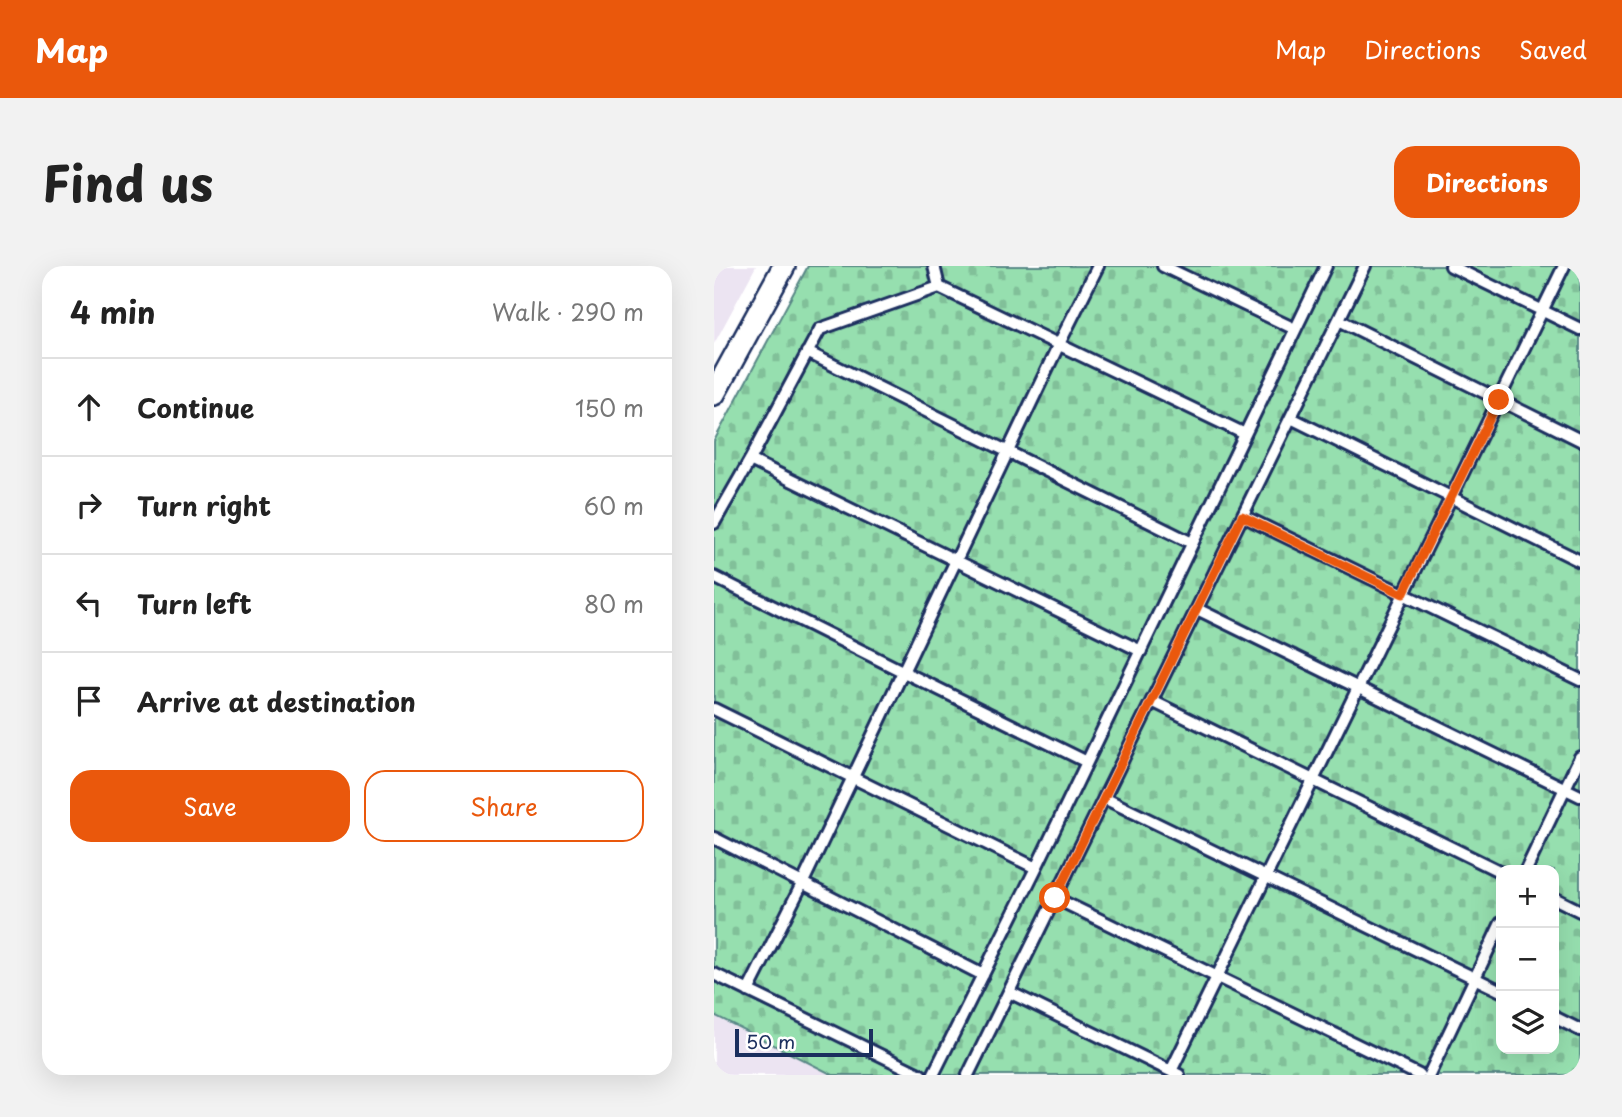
<!DOCTYPE html>
<meta charset="utf-8">
<style>
:root{--surface:#fff;--page:#f2f2f2;--text:#222;--muted:#767676;--line:#e0e0e0;--accent:#ea580c}
body{margin:0;font-family:"Playpen Sans",sans-serif;background:var(--page);color:var(--text)}
.controls{position:absolute;right:21px;bottom:21px;display:grid;overflow:hidden;border-radius:14px;box-shadow:0 7px 28px #0002}
.controls button{width:63px;height:63px;display:grid;place-items:center;padding:0;border:0;border-bottom:2px solid var(--line);background:var(--surface);color:var(--text);font:35px sans-serif}
.scale{position:absolute;left:21px;bottom:18px;width:138px;box-sizing:border-box;padding-left:7px;border:4px solid #1b2f5e;border-top:0;font-size:19px;line-height:24px;white-space:nowrap;color:#1b2f5e;-webkit-text-stroke:5px #fff;paint-order:stroke}
.stop{position:absolute;width:21px;height:21px;margin:-16px;border:5px solid #ea580c;border-radius:50%;background:#fff}
.stop.end{background:#ea580c;border-color:#fff;box-shadow:0 2px 7px #0008}
.list{margin:0;padding:0;list-style:none}
h2{display:flex;justify-content:space-between;align-items:center;height:91px;margin:0;padding:0 28px;font-size:30px}
h2 small{font-size:23px;font-weight:400;color:var(--muted)}
.list li{display:grid;grid-template-columns:46px 1fr auto;gap:21px;align-items:center;box-sizing:border-box;height:98px;padding:0 28px;border-top:2px solid var(--line)}
.list b{display:block;font-size:26px;white-space:nowrap}
.list em{font-size:23px;font-style:normal;color:var(--muted)}
.actions{display:flex;gap:14px;padding:21px 28px}
.actions a{flex:1;padding:16px 0;border:2px solid var(--accent);border-radius:21px;text-align:center;font-size:24px;color:var(--accent)}
.actions .main{background:var(--accent);color:#fff}
.icon{flex:none;width:38px;height:38px;fill:none;stroke:currentColor;stroke-width:2;stroke-linecap:round;stroke-linejoin:round}
.map{position:relative;flex:none;width:866px;height:809px;overflow:hidden;border-radius:21px}
header{display:flex;align-items:center;gap:42px;box-sizing:border-box;height:98px;padding:0 35px;background:var(--accent);color:#fff}
header strong{font-size:33px}
nav{display:flex;gap:38px;margin-inline-start:auto;font-size:24px}
.intro{display:flex;align-items:center;justify-content:space-between;box-sizing:border-box;height:168px;padding:0 42px}
h1{margin:0;font-size:49px}
.button{padding:18px 32px;border-radius:21px;background:var(--accent);color:#fff;font-size:24px;font-weight:700}
main{display:flex;gap:42px;padding:0 42px}
aside{flex:1;background:var(--surface);border-radius:21px;box-shadow:0 7px 28px #0002}
.map>svg:first-child{display:block}
.built{fill:#ece4f2}
.cemetery{fill:url(#cemetery-stones);stroke:#588786;stroke-width:2;fill-rule:evenodd}
.lines{fill:none;stroke-linecap:round;stroke-linejoin:round}
.lane-casing{stroke:#1b2f5e;stroke-width:16}
.street-casing{stroke:#1b2f5e;stroke-width:26}
.lane{stroke:#fff;stroke-width:10}
.street{stroke:#fff;stroke-width:21}
.route{stroke:#ea580c;stroke-width:9}
</style>
<header>
<strong>Map</strong>
<nav><a>Map</a><a>Directions</a><a>Saved</a></nav>
</header>
<div class="intro"><h1>Find us</h1><a class="button">Directions</a></div>
<main>
<aside>
<h2>4 min<small>Walk · 290 m</small></h2>
<ul class="list">
<li><svg class="icon" aria-label="ahead" viewBox="0 0 24 24"><path d="M12 20V5M6 11l6-6 6 6"/></svg><div><b>Continue</b></div><em>150 m</em></li>
<li><svg class="icon" aria-label="right" viewBox="0 0 24 24"><path d="M7 20v-9h11M14 6l5 5-5 5"/></svg><div><b>Turn right</b></div><em>60 m</em></li>
<li><svg class="icon" aria-label="left" viewBox="0 0 24 24"><path d="M17 20v-9H6M10 6l-5 5 5 5"/></svg><div><b>Turn left</b></div><em>80 m</em></li>
<li><svg class="icon" aria-label="arrive" viewBox="0 0 24 24"><path d="M6 21V4h12l-3 4 3 4H6"/></svg><div><b>Arrive at destination</b></div></li>
</ul>
<div class="actions"><a class="main">Save</a><a>Share</a></div>
</aside>
<div class="map">
<svg width="866" height="809" viewBox="0 0 866 809">
<defs>
<pattern id="cemetery-stones" width="16" height="16" patternUnits="userSpaceOnUse" patternTransform="scale(1.75)"><rect width="16" height="16" fill="#96dfaf"/><path d="M2 7V4a2 2 0 0 1 4 0v3zM10 15v-3a2 2 0 0 1 4 0v3z" fill="#81c099"/></pattern>
</defs>
<rect width="100%" height="100%" fill="#fff"/>
<filter id="ink" filterUnits="userSpaceOnUse"><feTurbulence type="fractalNoise" baseFrequency=".0143" numOctaves="2"/><feDisplacementMap in="SourceGraphic" scale="14" xChannelSelector="R" yChannelSelector="G"/><feConvolveMatrix kernelMatrix="1 2 1 2 8 2 1 2 1" color-interpolation-filters="sRGB"/></filter>
<g filter="url(#ink)">
<path class="built" d="M0 0H42L0 78Z
M0 749 119 809H0Z"/>
<path class="cemetery" d="M94 0H866V809H119L0 749V175ZM787 604H840V783H787Z"/>
<g class="lines">
<defs>
<path id="lane" d="M220 0 225 21
M449 0 581 63
M737 0 866 63
M625 54 866 174
M93 86 478 277
M577 152 866 295
M36 194 427 385
M529 250 866 414
M0 257 36 194 106 63 225 21 531 168
M0 311 190 406 373 496
M483 343 866 530
M438 435 787 606
M0 443 322 602
M390 532 787 725
M0 572 269 709
M812 604 866 491
M341 632 705 809
M840 632 866 645
M0 708 207 809
M34 725 89 616 345 78 384 0
M295 726 465 809
M840 751 866 764
M457 805 850 0
M219 809 322 602 612 0
M254 809 651 0
M715 809 787 657"/>
<path id="street" d="M0 128 70 0"/>
</defs>
<use href="#lane" class="lane-casing"/>
<use href="#street" class="street-casing"/>
<use href="#lane" class="lane"/>
<use href="#street" class="street"/>
</g>
</g>
<g class="lines" filter="url(#ink)">
<path class="route" d="M341 632 528 250 689 328 785 134"/>
</g>
</svg>
<div class="controls">
<button>+</button>
<button>−</button>
<button><svg class="icon" aria-label="layers" viewBox="0 0 24 24"><path d="M12 4l9 5-9 5-9-5zM3 14l9 5 9-5"/></svg></button>
</div>
<div class="scale">50 m</div>
<div class="stop" style="left:341px;top:632px"></div>
<div class="stop end" style="left:785px;top:134px"></div>
</div>
</main>
